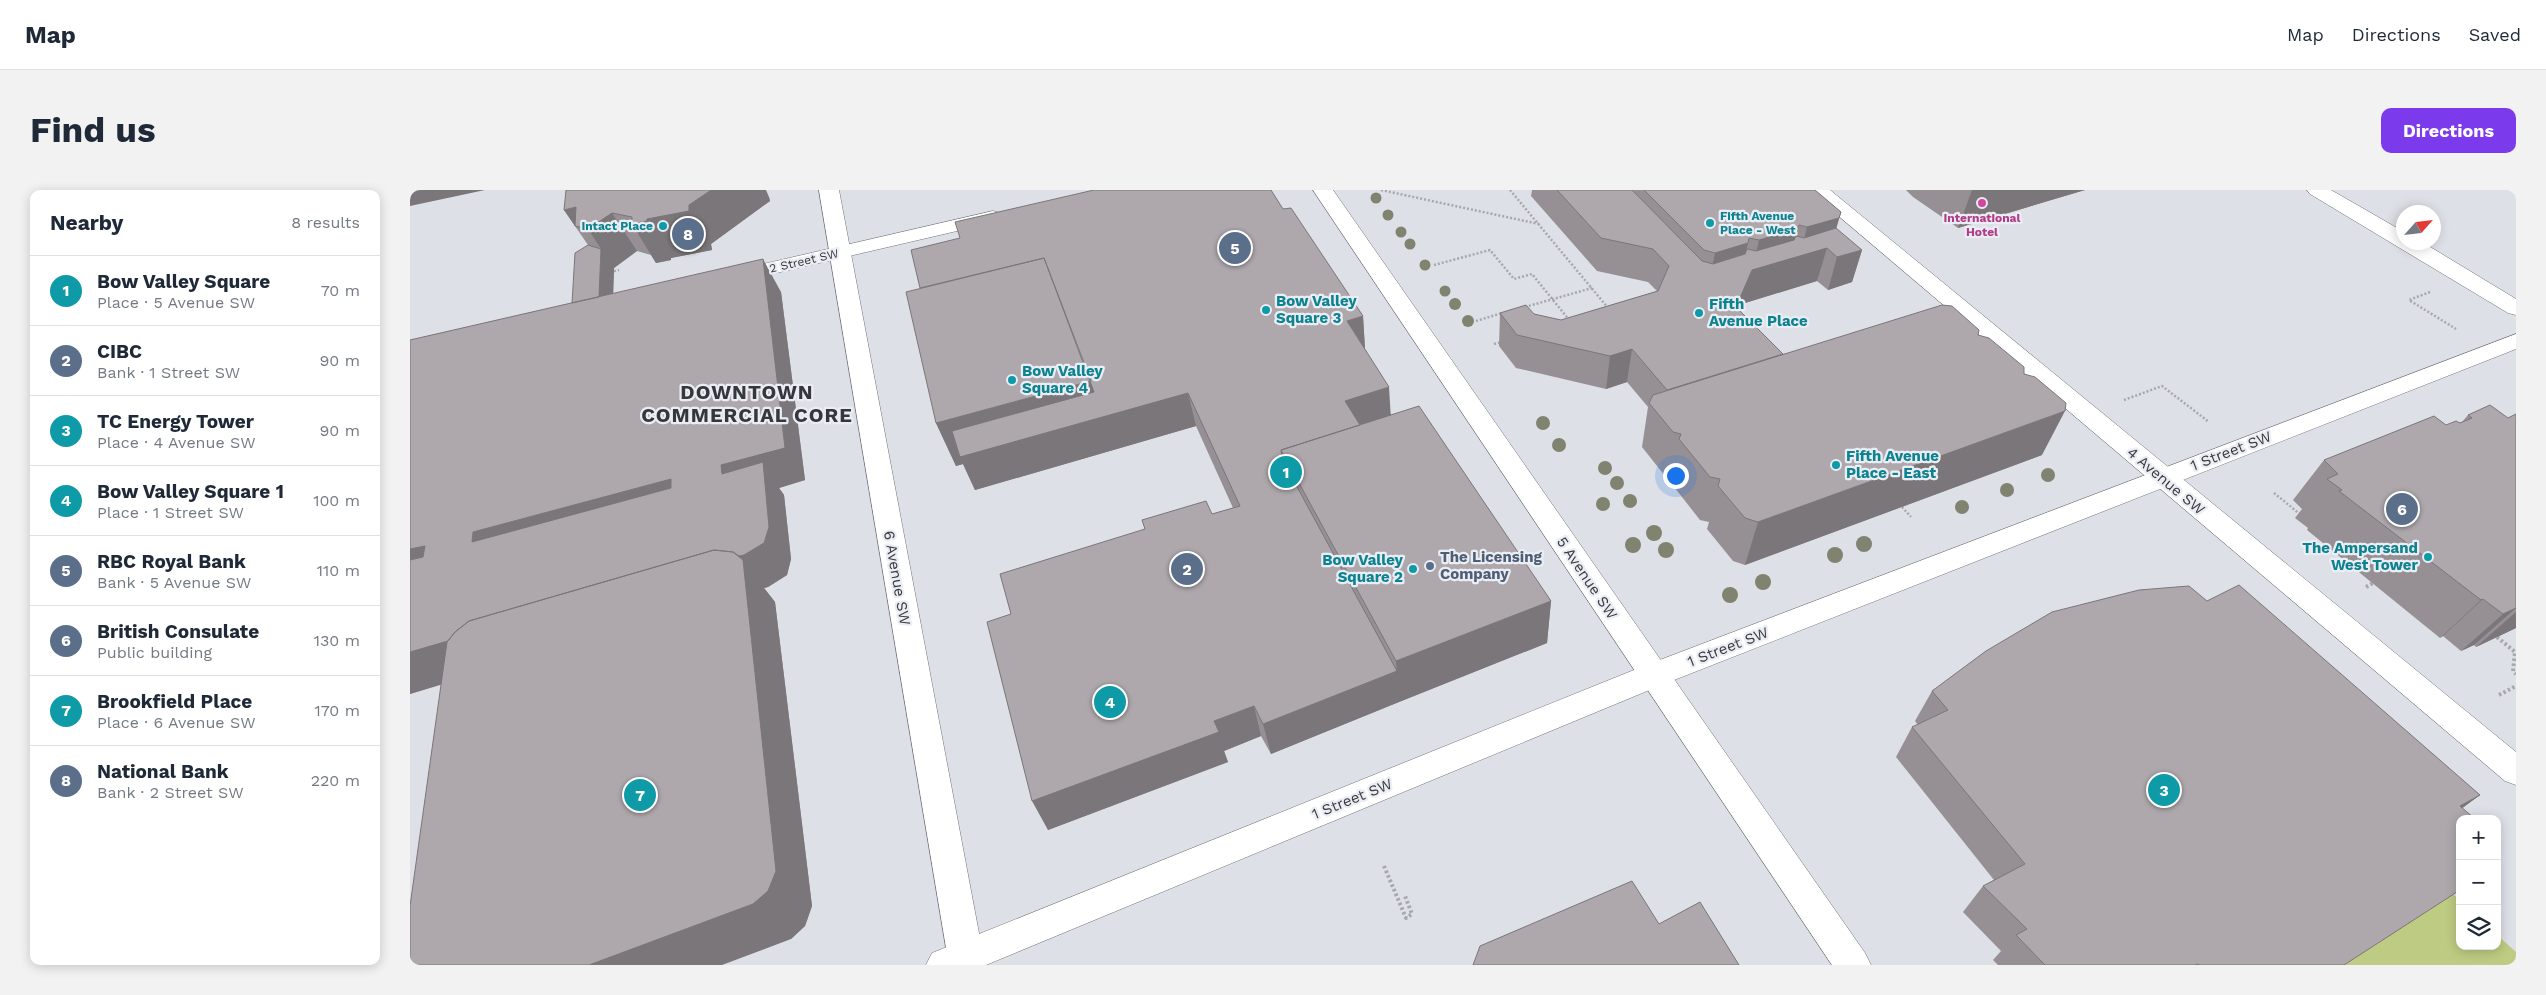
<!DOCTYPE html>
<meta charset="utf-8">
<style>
:root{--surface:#fff;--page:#f2f2f3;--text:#1f2937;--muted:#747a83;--line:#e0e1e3;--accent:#7c3aed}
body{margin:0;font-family:"Work Sans",sans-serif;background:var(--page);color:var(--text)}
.controls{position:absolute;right:15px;bottom:15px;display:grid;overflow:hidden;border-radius:10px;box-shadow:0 2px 12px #0003}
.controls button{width:45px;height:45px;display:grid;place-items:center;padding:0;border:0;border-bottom:1px solid var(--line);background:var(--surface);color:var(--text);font:25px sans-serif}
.compass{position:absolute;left:1986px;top:15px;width:45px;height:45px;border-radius:50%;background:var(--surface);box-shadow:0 2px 12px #0003;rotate:63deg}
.you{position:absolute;left:1265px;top:285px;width:18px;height:18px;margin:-12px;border:4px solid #fff;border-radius:50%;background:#1a73e8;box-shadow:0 0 0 8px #1a73e833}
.badge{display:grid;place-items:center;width:32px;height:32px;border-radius:50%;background:var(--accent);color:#fff;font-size:16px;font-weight:700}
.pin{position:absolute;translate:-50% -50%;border:2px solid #fff;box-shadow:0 1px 5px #0006}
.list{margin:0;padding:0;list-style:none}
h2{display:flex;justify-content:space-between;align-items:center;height:65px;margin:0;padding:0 20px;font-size:21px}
h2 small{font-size:16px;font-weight:400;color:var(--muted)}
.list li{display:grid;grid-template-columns:32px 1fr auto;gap:15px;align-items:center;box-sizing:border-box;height:70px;padding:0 20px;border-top:1px solid var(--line)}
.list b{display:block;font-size:19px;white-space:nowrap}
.list p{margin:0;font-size:16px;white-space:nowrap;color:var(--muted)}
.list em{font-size:16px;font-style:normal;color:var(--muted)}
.icon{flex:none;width:28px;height:28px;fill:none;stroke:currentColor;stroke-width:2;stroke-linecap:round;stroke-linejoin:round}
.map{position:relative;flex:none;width:2106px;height:775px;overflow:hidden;border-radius:10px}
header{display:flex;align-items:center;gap:30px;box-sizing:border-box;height:70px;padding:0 25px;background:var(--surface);border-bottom:1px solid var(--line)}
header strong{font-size:24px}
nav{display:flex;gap:28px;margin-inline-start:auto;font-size:18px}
.intro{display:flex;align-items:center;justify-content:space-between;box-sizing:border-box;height:120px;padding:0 30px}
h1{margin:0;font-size:35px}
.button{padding:12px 22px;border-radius:10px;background:var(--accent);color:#fff;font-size:18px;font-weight:700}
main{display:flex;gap:30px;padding:0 30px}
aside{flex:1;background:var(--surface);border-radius:10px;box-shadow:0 2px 12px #0003}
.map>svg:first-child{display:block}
.green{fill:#becb82}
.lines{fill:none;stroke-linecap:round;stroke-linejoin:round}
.minor-casing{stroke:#717379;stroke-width:1}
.tertiary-casing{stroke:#717379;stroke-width:1}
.secondary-casing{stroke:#717379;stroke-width:1}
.path-far1{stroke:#a7a8ae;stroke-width:2.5;stroke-dasharray:2 2;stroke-linecap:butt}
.path{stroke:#a7a8ae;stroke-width:4;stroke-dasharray:2.5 2.5;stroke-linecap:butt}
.minor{fill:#fff;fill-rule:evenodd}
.tertiary{fill:#fff;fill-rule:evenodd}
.secondary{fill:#fff;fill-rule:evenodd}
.tree{fill:#7f836f}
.wall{fill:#969095}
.shaded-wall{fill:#7a7679}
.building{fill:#aea8ad;stroke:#7a7679;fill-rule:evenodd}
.hotel-dot{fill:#d1479c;stroke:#ebedf4;stroke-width:2}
.culture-dot{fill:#0f9aa8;stroke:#ebedf4;stroke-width:2}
.service-dot{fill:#5c6f8a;stroke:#ebedf4;stroke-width:2}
.labels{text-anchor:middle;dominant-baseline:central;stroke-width:4.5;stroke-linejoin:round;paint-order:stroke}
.far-culture-label{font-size:12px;font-weight:bold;fill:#0d838f;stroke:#ebedf4;text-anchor:start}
.far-hotel-label{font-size:12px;font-weight:bold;fill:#b23c85;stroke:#ebedf4}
.far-street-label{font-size:12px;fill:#39393c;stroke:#ebedf4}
.culture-label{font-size:15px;font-weight:bold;fill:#0d838f;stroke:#ebedf4;text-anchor:start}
.street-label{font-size:15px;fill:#39393c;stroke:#ebedf4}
.service-label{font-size:15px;font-weight:bold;fill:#4e5e75;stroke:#ebedf4;text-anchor:start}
.district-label{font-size:20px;font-weight:bold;letter-spacing:1px;fill:#35373c;stroke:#ebedf4}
</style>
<header>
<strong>Map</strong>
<nav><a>Map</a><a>Directions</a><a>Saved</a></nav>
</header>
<div class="intro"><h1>Find us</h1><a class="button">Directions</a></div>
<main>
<aside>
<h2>Nearby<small>8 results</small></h2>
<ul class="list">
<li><span class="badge" style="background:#0f9aa8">1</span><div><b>Bow Valley Square</b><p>Place · 5 Avenue SW</p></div><em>70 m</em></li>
<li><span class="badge" style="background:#5c6f8a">2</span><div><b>CIBC</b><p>Bank · 1 Street SW</p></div><em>90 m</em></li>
<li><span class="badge" style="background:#0f9aa8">3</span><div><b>TC Energy Tower</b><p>Place · 4 Avenue SW</p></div><em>90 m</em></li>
<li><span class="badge" style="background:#0f9aa8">4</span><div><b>Bow Valley Square 1</b><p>Place · 1 Street SW</p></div><em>100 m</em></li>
<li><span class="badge" style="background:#5c6f8a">5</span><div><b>RBC Royal Bank</b><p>Bank · 5 Avenue SW</p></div><em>110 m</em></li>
<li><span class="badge" style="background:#5c6f8a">6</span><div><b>British Consulate</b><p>Public building</p></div><em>130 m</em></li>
<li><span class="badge" style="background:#0f9aa8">7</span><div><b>Brookfield Place</b><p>Place · 6 Avenue SW</p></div><em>170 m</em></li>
<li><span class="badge" style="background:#5c6f8a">8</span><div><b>National Bank</b><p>Bank · 2 Street SW</p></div><em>220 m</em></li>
</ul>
</aside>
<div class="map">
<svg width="2106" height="775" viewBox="0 0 2106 775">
<rect width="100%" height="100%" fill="#dee0e7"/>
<path class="green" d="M2043 704 2050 710V756H2087V745L2106 762V775H1934Z"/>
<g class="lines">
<defs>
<path id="minor" d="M583 21 590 23 593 27 590 31 323 93 315 92 312 87 315 82 323 81Z"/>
<path id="tertiary" d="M1897 0H1921L1994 42V52H2012L2106 109V125L2098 123 1900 4Z
M2106 144V159L1254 494 576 775H516L522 763 1234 476Z"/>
<path id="secondary" d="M409 0H429L575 775H539Z
M903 0H923L1455 763 1461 775H1422Z
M1398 0H1420L2106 562V595L2095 591Z"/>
</defs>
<use href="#minor" class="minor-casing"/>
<use href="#tertiary" class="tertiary-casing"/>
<use href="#secondary" class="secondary-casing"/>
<path class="path-far1" d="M971 0 1129 34
M1100 0 1199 119
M1024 75 1080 60 1104 89 1122 84 1160 131
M200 82 209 80
M2020 102 1999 110 2046 139
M1115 117 1182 98
M1066 131 1092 123
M1084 154 1092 152
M1714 210 1752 196 1799 232
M1864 303 1891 325
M1492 317 1501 327"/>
<path class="path" d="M1956 397 1963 393
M2087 447 2105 462 2103 481 2106 484
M2089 505 2106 496
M974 676 996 728 1002 724 995 706"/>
<use href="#minor" class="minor"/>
<use href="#tertiary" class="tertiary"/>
<use href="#secondary" class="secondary"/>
</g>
<g class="tree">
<circle cx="966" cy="8" r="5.5"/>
<circle cx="978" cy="25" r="5.5"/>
<circle cx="991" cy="42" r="5.5"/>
<circle cx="1000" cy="54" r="5.5"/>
<circle cx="1015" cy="75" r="5.5"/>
<circle cx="1035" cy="101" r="5.5"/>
<circle cx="1045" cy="114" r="6"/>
<circle cx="1058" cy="131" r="6"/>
<circle cx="1133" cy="233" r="7"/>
<circle cx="1149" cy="255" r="7"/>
<circle cx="1195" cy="278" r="7"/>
<circle cx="1638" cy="285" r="7"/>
<circle cx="1207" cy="293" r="7"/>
<circle cx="1597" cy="300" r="7"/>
<circle cx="1220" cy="311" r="7"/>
<circle cx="1193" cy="314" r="7"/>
<circle cx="1552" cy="317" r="7"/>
<circle cx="1244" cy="343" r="8"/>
<circle cx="1454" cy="354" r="8"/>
<circle cx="1223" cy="355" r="8"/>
<circle cx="1256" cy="360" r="8"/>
<circle cx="1425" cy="365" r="8"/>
<circle cx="1353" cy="392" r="8"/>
<circle cx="1320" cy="405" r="8"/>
</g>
<path class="wall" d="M1122 0H1405L1426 39 1452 60 1442 92 1418 100 1407 91 1335 113 1331 122 1373 164 1568 145 1614 184 1632 265 1335 375 1323 371 1297 339 1299 332 1290 330 1261 293 1262 287 1255 286 1232 257 1238 217 1217 192 1196 199 1106 178 1089 156 1090 123 1124 124 1151 130 1247 101 1238 92 1187 81 1121 6Z
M1496 0H1675L1548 38 1503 7Z
M359 7 360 11 301 54 302 60 261 68V70L246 73 241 65 227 61 204 78 203 104 371 102 395 290 369 298 374 305 381 369 377 385 358 397 354 398 365 412 402 716 395 736 381 749 31 494 0 504V150L162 113 178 55 154 20Z
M953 126 955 159 981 225 1141 411 1137 453 989 512 861 564 851 546 814 561 818 572 638 640 601 424 735 339 732 330 802 324 823 318 786 236 565 300 553 274 546 276 526 233Z
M2106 224V438L2066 457 2064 455 2051 461 2033 446 2030 448 1897 340 1898 338 1885 328 1892 319 1883 310 1914 270 2036 235 2050 233 2052 232 2058 225 2098 228Z
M1797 411 2070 605 2052 618 1934 775H1588L1583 770 1591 761 1553 722 1573 696 1584 690 1486 567 1502 537 1508 535 1505 531 1522 501Z"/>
<path class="shaded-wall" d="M0 0H75L0 16Z
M301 0H356L359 7 360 11 301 54 302 60 261 68V70L246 73 222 34 279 15Z
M1562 0H1675L1548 38Z
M166 17 202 23 227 61 204 78 202 142 188 122 191 59 178 39 165 36 154 20Z
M1431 22 1420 61 1417 58 1407 91 1335 113 1319 149 1326 117 1341 83 1349 50 1389 35 1380 69 1390 66 1397 37Z
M1339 48 1330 92 1296 106 1305 63Z
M1452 60 1442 92 1418 100 1427 67Z
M353 69 371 102 395 290 369 298 374 305 381 369 377 385 358 397 354 398 365 412 402 716 395 736 381 749 312 775H179L337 403 0 504V462L312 284 311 275Z
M953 126 955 159 940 164 937 131Z
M1222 159 1217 192 1196 199 1200 166Z
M681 191 778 203 786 236 565 300 553 274 546 276 526 233Z
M979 197 981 230 939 244 935 211Z
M1655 221 1632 265 1335 375 1348 332Z
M261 289 285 321 62 352 63 342Z
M15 356 48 388 0 401V359Z
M2073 409 2033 446 2030 448 2071 410Z
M1141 411 1137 453 989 512 986 471Z
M2106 418 2064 455 2051 461 2093 424Z
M2106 422V438L2066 457Z
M987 481 989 512 861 564 853 534Z
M844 516 851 546 814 561 818 572 638 640 622 611 804 531Z
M2070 605 2031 634 2050 616Z"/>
<path class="building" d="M156 0H301L279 15V21L237 29V31L222 34V27L202 23 178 39 165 36 166 17 154 20Z
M684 0H861L873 19 881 18 953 126 937 131 979 197 935 211 950 235 871 260 873 271 987 481 853 534 844 516 804 531 809 542 622 611 577 432 601 424 590 384 735 339 732 330 796 311 802 324 830 316 778 203 550 267 542 241 684 202 634 68 510 98 501 60 550 48 545 32Z
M1147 0H1222L1292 71 1303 74 1335 64 1337 59 1346 61 1384 50 1386 46 1394 48 1426 38 1452 60 1427 67 1417 58 1342 80 1326 117 1373 164 1257 200 1222 159 1200 166 1107 145 1090 123 1116 115 1124 124 1151 130 1248 101 1259 76 1243 59 1191 48Z
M1234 0H1405L1431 22 1429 28 1397 37 1389 35 1387 39 1349 50 1339 48 1338 53 1305 63 1294 60Z
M178 55 191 59 189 107 162 113 165 63Z
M634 68 681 191 526 233 496 102Z
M353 69 375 258 311 275 312 284 353 272 359 337 354 353 334 365 329 366 323 362 304 360 59 431 45 442 38 451 0 462V370L13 367 15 356 0 359V150ZM261 289V298L62 352 63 342Z
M1532 115 1542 116 1569 140 1568 145 1579 148 1614 177V184L1625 187 1656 213 1655 221 1348 332 1335 328 1308 296 1310 289 1300 287 1269 249 1271 244 1263 242 1239 213 1243 205Z
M2080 215 2098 228 2106 224V418L2093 424 2073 409 2071 410 1929 301 1932 300 1917 289 1928 284 1914 270 2024 226 2036 235 2046 231 2050 233 2062 228 2058 225Z
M1009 216 1141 411 986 471 871 260Z
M304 360 323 362 333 370 366 681 358 701 343 714 179 775H0V716L37 452 45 442 59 431Z
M1829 395 2070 605 2050 616 2065 629H2050V700L1934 775H1789L1788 774 1785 775H1635L1606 745 1617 739 1573 696 1615 674 1502 537 1538 520 1522 501 1576 461 1642 422 1729 400 1779 396 1797 411Z
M1222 691 1249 734 1290 712 1329 775H1063L1070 756Z"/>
<circle class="hotel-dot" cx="1572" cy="13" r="5"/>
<g class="culture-dot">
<circle cx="1300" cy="33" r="5"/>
<circle cx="253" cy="36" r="5"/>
<circle cx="856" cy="120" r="5"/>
<circle cx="1289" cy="123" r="5"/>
<circle cx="602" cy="190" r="5"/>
<circle cx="1426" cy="275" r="5"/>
<circle cx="2018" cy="367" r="5"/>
<circle cx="1003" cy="379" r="5"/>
</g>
<circle class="service-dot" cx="1020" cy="376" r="5"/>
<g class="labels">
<g class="far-culture-label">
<text x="1310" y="26">Fifth Avenue<tspan x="1310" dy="14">Place - West</tspan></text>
<text x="243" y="36" text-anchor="end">Intact Place</text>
</g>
<g class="far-hotel-label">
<text x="1572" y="28">International<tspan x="1572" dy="14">Hotel</tspan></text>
</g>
<g class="far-street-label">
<text transform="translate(394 71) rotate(-13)">2 Street SW</text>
</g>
<g class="culture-label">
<text x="866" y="111">Bow Valley<tspan x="866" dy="17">Square 3</tspan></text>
<text x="1299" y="114">Fifth<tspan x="1299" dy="17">Avenue Place</tspan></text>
<text x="612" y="181">Bow Valley<tspan x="612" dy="17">Square 4</tspan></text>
<text x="1436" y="266">Fifth Avenue<tspan x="1436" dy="17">Place - East</tspan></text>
<text x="2008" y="358" text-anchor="end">The Ampersand<tspan x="2008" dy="17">West Tower</tspan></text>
<text x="993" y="370" text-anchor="end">Bow Valley<tspan x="993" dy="17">Square 2</tspan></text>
</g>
<g class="street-label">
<text transform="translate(1821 261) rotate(-21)">1 Street SW</text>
<text transform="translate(1756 291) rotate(40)">4 Avenue SW</text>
<text transform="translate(487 388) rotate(80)">6 Avenue SW</text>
<text transform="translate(1177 388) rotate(56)">5 Avenue SW</text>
<text transform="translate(1318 457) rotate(-21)">1 Street SW</text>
<text transform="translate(942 609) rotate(-22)">1 Street SW</text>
</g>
<g class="service-label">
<text x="1030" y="367">The Licensing<tspan x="1030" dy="17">Company</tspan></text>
</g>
<g class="district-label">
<text x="337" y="202">DOWNTOWN<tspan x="337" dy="23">COMMERCIAL CORE</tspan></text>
</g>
</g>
</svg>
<div class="controls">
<button>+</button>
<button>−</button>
<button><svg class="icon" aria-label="layers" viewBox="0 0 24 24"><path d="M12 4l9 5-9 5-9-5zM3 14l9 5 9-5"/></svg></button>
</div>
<svg class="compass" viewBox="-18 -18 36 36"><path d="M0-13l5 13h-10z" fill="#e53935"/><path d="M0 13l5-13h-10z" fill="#747a83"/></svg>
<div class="you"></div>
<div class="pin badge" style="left:876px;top:282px;background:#0f9aa8">1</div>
<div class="pin badge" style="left:777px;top:379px;background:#5c6f8a">2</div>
<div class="pin badge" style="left:1754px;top:600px;background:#0f9aa8">3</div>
<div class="pin badge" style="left:700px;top:512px;background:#0f9aa8">4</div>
<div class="pin badge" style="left:825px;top:58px;background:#5c6f8a">5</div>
<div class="pin badge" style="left:1992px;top:319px;background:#5c6f8a">6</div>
<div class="pin badge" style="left:230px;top:605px;background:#0f9aa8">7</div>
<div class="pin badge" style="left:278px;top:44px;background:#5c6f8a">8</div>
</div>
</main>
